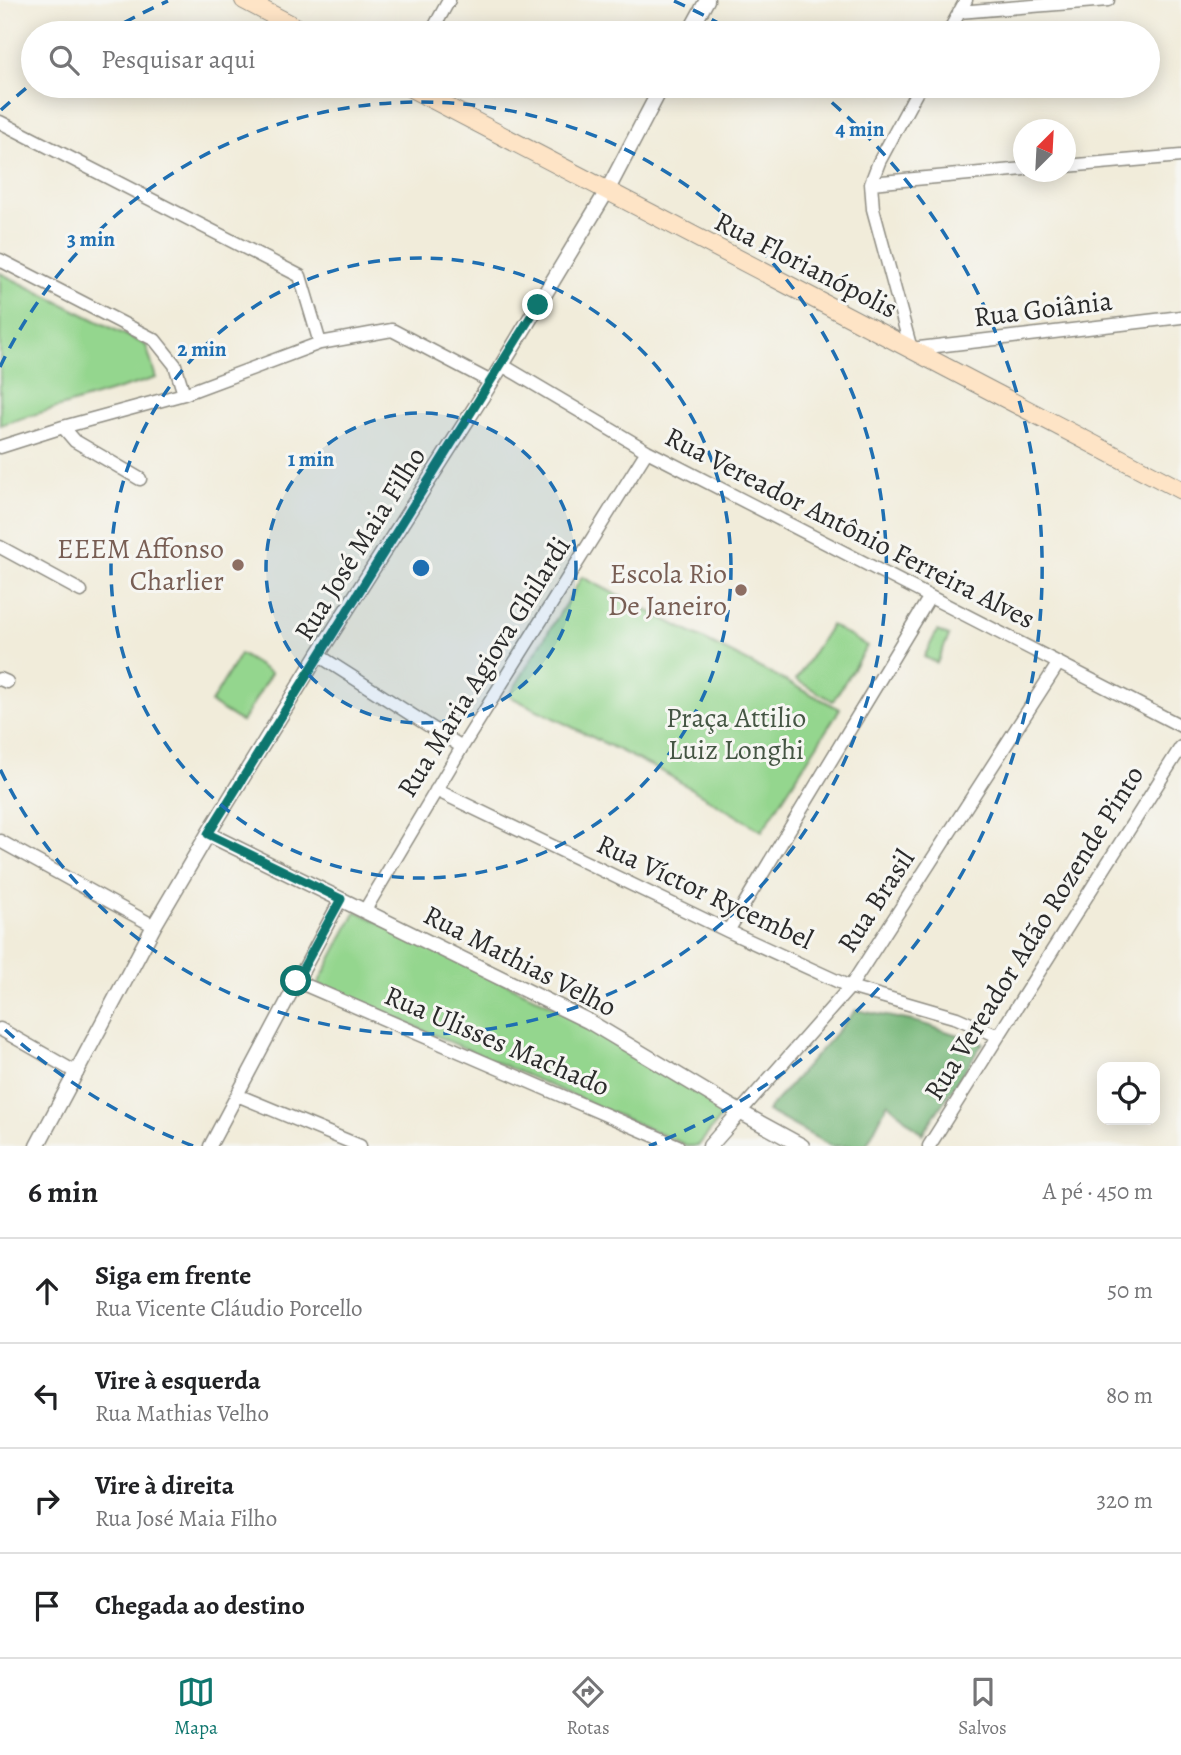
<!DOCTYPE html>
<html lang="pt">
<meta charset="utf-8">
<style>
:root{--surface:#fff;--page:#f2f2f2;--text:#202124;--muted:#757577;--line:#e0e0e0;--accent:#0f766e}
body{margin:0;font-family:Alegreya,serif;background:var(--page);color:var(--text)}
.controls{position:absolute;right:21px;bottom:21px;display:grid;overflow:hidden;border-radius:14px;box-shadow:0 4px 18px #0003}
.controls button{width:63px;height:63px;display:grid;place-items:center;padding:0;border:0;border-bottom:2px solid var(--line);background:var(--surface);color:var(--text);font:35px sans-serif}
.compass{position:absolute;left:1013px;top:119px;width:63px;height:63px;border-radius:50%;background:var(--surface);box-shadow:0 4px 18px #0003;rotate:24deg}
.stop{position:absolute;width:21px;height:21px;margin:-16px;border:5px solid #0f766e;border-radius:50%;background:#fff}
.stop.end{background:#0f766e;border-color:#fff;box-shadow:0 2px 7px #0008}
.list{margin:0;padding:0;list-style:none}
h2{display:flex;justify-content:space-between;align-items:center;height:91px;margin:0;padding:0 28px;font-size:30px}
h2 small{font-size:23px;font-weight:400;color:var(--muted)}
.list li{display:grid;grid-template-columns:46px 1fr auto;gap:21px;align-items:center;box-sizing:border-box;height:105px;padding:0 28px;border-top:2px solid var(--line)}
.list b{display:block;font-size:26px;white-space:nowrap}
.list p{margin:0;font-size:23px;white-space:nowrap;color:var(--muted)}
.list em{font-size:23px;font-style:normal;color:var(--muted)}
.icon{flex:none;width:38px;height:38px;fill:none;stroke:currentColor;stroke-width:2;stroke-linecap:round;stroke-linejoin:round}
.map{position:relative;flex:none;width:1181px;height:1146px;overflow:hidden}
.search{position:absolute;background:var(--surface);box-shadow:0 4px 18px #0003;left:21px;right:21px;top:21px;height:77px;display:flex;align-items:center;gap:18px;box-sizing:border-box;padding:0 24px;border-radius:38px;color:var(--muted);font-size:26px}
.sheet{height:511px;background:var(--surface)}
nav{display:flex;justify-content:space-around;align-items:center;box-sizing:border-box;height:98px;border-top:2px solid var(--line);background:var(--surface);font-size:19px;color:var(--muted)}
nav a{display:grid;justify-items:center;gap:4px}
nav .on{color:var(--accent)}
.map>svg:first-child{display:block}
.green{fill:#94d68e;stroke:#60805c;stroke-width:2}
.forest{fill:#77b779;stroke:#517152;stroke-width:2}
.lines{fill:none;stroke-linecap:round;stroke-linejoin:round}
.minor-casing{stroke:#8e8c82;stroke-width:15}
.tertiary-casing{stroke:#8e8c82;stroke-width:17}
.secondary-casing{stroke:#8e8c82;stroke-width:20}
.minor{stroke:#fff;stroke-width:12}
.tertiary{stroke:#fff;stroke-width:14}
.secondary{stroke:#fee4c6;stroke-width:18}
.route{stroke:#0f766e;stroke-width:9}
.ring{fill:none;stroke:#1f6fb2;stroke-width:3.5;stroke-dasharray:12 9}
.education-dot{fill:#8d6e63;stroke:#f6f6f2;stroke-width:2.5}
.labels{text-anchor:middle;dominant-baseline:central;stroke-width:6;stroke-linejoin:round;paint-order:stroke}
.street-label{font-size:28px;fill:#2b2b2b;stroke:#f6f6f2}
.education-label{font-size:28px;fill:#785e54;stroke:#f6f6f2;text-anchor:end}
.park-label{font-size:28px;fill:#455644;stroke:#f6f6f2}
.centre{fill:#1f6fb2;stroke:#f6f6f2;stroke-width:3.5}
.ring-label{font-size:21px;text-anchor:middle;font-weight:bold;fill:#1f6fb2;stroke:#f6f6f2;stroke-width:6;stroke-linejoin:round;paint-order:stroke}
</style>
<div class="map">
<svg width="1181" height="1146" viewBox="0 0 1181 1146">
<rect width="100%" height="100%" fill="#f6f6f2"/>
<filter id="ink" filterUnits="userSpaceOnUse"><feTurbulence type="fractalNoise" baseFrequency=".0143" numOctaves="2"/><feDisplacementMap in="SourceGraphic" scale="14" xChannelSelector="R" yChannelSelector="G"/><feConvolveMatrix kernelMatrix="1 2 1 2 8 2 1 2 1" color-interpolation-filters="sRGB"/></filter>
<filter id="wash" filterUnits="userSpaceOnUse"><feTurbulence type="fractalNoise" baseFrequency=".00686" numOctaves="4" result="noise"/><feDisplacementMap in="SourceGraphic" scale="28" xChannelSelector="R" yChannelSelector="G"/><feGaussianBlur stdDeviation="1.57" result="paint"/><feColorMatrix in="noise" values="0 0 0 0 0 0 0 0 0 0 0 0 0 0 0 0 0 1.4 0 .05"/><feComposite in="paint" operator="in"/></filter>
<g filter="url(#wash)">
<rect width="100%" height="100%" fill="#f1ecda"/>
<path class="green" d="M0 273 146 345 156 378 0 425Z
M582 577 840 709 762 831 663 772 509 696Z
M831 625 867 646 833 701 796 680Z
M937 631 949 636 937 663 924 657Z
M240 654 271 673 242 722 211 703Z
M356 911 586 1022 730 1106 698 1146H688L318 984Z"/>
<path class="forest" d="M856 1010 917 1022 983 1043 922 1134 888 1103 866 1146H831L767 1111Z"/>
</g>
<g filter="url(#ink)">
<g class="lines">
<defs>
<path id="minor" d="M959 12 1108 0
M431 33 449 0
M948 33 966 0
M920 86 879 162 871 183 873 209 911 349 1181 317
M0 122 300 276 320 343
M1066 166 1181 156
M871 183 1024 169
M0 260 155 340 175 365 184 394
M502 365 647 451 1181 726
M63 427 75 441 140 479
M0 447 63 427 184 394 320 343 392 330 491 382
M0 547 81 591
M318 655 462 747
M0 679 7 682
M436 790 728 931 850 987 957 1018 998 1036
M0 841 154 926
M365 910 462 747 647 451
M728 931 929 598
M296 981 678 1146
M0 1029 77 1073
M237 1095 360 1146
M740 1112 850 987 1058 664
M210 1146 341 899
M929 1146 1181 747"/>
<path id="tertiary" d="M689 33 707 0
M208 834 588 1021 740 1112 802 1146
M37 1146 154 926 208 834 318 655 502 365 607 191 662 86
M710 1146 740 1112"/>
<path id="secondary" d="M244 0 307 33
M407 86 1181 490"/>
</defs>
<use href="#minor" class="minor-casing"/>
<use href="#tertiary" class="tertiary-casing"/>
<use href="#secondary" class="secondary-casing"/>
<use href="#minor" class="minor"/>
<use href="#tertiary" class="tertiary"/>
<use href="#secondary" class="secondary"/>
</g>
</g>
<g class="lines" filter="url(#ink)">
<path class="route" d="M296 981 341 899 208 834 538 305"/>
</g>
<circle cx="421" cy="568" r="155" fill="#1f6fb2" fill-opacity=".12"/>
<g class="ring">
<circle cx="421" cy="568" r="155"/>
<circle cx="421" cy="568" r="310"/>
<path d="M0 367A466 466 0 1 1 0 769"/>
<path d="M193 1146A621 621 0 0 1 1 1026M1 110A621 621 0 0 1 30 85M106 33A621 621 0 0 1 168 1M674 1A621 621 0 0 1 736 33M816 89A621 621 0 0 1 649 1146"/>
</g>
<g class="education-dot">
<circle cx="238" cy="565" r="7"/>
<circle cx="741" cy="590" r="7"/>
</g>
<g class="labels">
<g class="street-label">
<text transform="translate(806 265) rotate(27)">Rua Florianópolis</text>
<text transform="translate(1043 309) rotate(-7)">Rua Goiânia</text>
<text transform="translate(850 528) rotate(27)">Rua Vereador Antônio Ferreira Alves</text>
<text transform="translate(360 544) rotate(-58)">Rua José Maia Filho</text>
<text transform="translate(484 667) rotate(-58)">Rua Maria Agiova Ghilardi</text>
<text transform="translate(705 892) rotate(25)">Rua Víctor Rycembel</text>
<text transform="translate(876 901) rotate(-57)">Rua Brasil</text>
<text transform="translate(1034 933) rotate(-58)">Rua Vereador Adão Rozende Pinto</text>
<text transform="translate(520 961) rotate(27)">Rua Mathias Velho</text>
<text transform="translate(497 1041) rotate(23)">Rua Ulisses Machado</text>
</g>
<g class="education-label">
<text x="224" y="549">EEEM Affonso<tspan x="224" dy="32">Charlier</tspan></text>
<text x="727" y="574">Escola Rio<tspan x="727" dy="32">De Janeiro</tspan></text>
</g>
<g class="park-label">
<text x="736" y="718">Praça Attilio<tspan x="736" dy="32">Luiz Longhi</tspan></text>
</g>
</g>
<circle cx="421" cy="568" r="10" class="centre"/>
<g class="ring-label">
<text x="860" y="136">4 min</text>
<text x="91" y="246">3 min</text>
<text x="202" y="356">2 min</text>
<text x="311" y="466">1 min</text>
</g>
</svg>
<div class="controls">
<button><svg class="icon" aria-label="locate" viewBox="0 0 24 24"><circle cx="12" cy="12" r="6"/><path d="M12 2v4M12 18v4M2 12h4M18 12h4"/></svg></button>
</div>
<svg class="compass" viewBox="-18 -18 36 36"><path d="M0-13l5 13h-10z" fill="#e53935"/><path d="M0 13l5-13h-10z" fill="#757577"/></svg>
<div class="stop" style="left:296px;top:981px"></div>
<div class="stop end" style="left:538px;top:305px"></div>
<div class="search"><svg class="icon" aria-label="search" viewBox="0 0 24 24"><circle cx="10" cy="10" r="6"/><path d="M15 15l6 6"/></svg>Pesquisar aqui</div>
</div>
<section class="sheet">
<h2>6 min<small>A pé · 450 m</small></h2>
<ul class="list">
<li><svg class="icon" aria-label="ahead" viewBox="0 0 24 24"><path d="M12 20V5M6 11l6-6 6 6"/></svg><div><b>Siga em frente</b><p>Rua Vicente Cláudio Porcello</p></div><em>50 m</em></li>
<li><svg class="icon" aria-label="left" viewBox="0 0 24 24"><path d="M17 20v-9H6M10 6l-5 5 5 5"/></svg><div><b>Vire à esquerda</b><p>Rua Mathias Velho</p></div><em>80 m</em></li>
<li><svg class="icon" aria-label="right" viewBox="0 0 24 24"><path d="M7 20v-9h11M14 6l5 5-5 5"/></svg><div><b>Vire à direita</b><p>Rua José Maia Filho</p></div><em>320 m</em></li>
<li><svg class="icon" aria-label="arrive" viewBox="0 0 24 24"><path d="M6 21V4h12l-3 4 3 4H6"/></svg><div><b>Chegada ao destino</b></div></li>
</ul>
</section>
<nav>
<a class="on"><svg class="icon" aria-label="map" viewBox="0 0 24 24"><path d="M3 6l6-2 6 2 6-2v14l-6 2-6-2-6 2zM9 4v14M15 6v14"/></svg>Mapa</a>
<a><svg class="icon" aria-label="directions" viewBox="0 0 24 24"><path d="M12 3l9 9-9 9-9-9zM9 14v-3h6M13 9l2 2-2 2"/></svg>Rotas</a>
<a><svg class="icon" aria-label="saved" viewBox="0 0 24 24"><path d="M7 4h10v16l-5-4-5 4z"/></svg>Salvos</a>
</nav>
